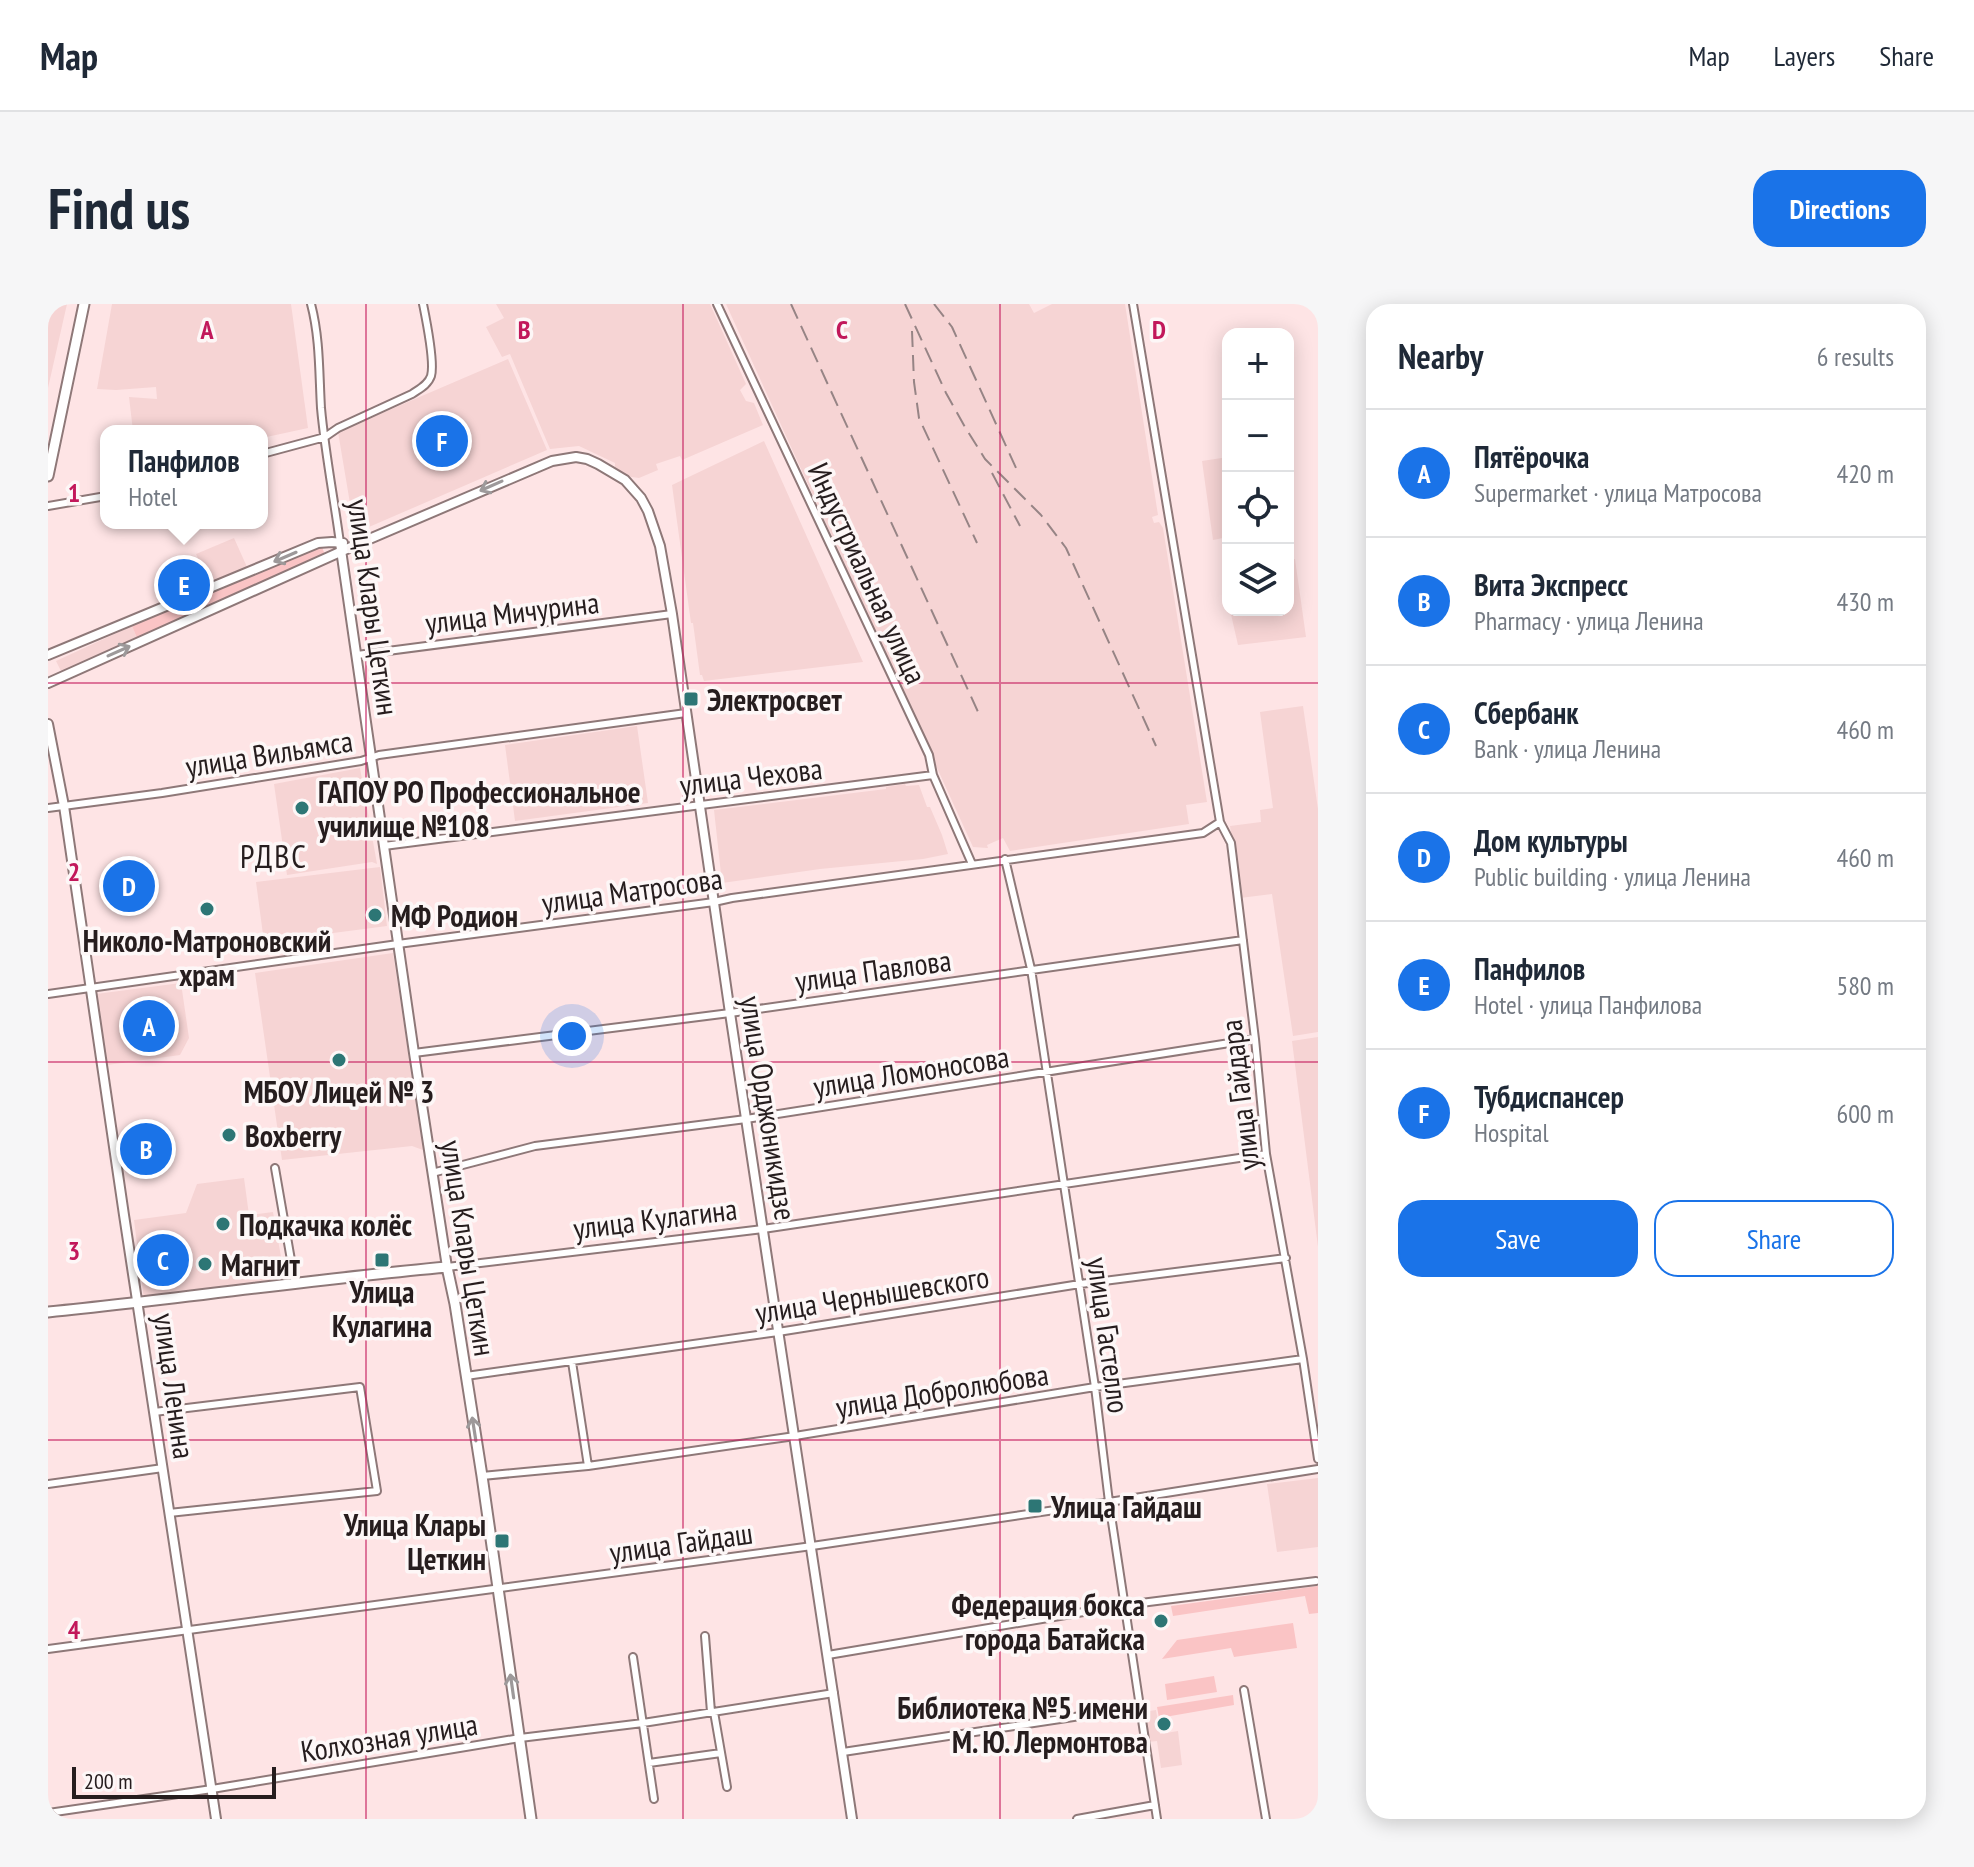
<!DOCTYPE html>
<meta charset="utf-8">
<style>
:root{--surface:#fff;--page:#f6f6f7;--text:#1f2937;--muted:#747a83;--line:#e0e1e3;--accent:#1a73e8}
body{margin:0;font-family:"PT Sans Narrow",sans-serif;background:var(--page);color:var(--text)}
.controls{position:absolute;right:24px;top:24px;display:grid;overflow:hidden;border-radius:16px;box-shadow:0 4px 20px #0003}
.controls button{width:72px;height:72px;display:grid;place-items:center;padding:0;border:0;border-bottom:2px solid var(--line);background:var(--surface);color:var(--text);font:40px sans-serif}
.scale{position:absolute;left:24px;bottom:20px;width:204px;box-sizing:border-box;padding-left:8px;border:4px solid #261d1e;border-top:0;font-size:22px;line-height:28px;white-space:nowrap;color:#261d1e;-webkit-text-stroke:6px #fdf7f7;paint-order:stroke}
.you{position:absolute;left:524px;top:732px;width:28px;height:28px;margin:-20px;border:6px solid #fff;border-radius:50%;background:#1a73e8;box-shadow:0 0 0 12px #1a73e833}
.badge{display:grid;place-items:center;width:52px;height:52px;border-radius:50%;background:var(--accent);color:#fff;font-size:26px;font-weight:700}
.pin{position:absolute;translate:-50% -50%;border:4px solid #fff;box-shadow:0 2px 8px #0006}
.popup{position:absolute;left:52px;top:121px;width:168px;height:104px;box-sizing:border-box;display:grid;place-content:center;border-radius:16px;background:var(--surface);filter:drop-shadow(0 2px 6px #0005);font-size:26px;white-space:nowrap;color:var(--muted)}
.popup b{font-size:30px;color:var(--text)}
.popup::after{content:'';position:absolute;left:50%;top:100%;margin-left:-16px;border:16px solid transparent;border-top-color:var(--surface)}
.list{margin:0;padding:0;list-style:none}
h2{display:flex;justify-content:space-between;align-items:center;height:104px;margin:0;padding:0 32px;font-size:34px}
h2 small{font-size:26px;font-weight:400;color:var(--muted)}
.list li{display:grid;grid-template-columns:52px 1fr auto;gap:24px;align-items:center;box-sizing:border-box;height:128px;padding:0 32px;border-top:2px solid var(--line)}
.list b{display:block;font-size:30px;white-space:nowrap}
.list p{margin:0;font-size:26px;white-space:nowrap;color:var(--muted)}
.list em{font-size:26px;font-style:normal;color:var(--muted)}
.actions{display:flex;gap:16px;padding:24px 32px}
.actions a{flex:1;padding:18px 0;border:2px solid var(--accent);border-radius:24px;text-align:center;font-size:28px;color:var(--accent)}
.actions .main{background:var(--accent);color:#fff}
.icon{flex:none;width:44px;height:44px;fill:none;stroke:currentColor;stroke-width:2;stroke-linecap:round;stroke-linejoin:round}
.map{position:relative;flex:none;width:1270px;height:1515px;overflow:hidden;border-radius:24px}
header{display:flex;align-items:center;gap:48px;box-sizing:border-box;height:112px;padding:0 40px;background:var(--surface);border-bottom:2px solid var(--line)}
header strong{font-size:38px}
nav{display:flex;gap:44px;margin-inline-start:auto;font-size:28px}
.intro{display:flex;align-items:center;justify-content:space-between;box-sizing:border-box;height:192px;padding:0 48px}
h1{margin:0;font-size:56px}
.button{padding:20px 36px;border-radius:24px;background:var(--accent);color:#fff;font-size:28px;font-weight:700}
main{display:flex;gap:48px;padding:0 48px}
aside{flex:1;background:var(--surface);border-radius:24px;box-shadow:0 4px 20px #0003}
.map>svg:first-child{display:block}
.built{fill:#f6d4d4}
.green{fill:#fac4c5}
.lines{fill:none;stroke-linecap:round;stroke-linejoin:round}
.minor-casing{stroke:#8e7878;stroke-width:10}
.tertiary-casing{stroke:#8e7878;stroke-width:12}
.secondary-casing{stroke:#8e7878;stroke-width:13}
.minor{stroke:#fff;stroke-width:6}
.tertiary{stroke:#fff;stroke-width:8}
.secondary{stroke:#fff;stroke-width:9}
.rail{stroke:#968485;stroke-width:2;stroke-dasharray:16 8;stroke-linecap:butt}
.oneway{stroke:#9d999a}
.grid{fill:none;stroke:#c2185b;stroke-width:2;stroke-opacity:0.55}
.poi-dot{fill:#2d7675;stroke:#fdf7f7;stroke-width:3}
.labels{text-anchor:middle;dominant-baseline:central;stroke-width:7;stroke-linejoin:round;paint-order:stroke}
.street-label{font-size:30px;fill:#261d1e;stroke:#fdf7f7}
.poi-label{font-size:30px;font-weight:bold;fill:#261d1e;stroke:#fdf7f7;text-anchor:start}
.neighbourhood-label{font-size:32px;letter-spacing:2px;fill:#261d1e;stroke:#fdf7f7}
.grid-label{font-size:26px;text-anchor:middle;font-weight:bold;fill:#c2185b;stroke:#fdf7f7;stroke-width:7;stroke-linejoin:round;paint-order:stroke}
</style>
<header>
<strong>Map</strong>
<nav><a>Map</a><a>Layers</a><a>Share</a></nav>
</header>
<div class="intro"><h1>Find us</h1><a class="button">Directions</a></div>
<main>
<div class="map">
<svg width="1270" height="1515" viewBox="0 0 1270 1515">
<rect width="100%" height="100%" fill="#fee4e5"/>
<path class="built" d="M0 0H19L0 84Z
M64 0H243L260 124 214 134V127H85L81 93 109 95 108 83 68 86 49 85Z
M448 0H662L698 80 692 86 698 97 706 99 715 121 634 156 632 152 608 160 610 166 591 174 577 172 567 166V159L531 142 502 145 462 50 454 53 438 23 456 14Z
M678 0H981L986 9 1004 0H1077L1110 211 1104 213 1106 219 1111 218 1115 224 1159 498 1138 501 1141 520 962 547 955 534 939 541 940 544 925 543Z
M460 55 499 146 307 229 290 128Z
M716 137 815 358 656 377 654 371H652L645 319H643L624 181Z
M1180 153V233L1165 236 1154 157Z
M186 234 199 263 161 279 148 250Z
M1247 255 1258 333 1190 341 1182 306H1240V256Z
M84 322 89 334 14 369 8 357Z
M1255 402 1270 505V728L1245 732 1224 590 1192 594 1182 522 1213 518 1212 506 1225 504 1212 408Z
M589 422 600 499 467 517 457 441Z
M312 464 329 560 324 558 239 571 226 480Z
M857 480 858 482 871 481 879 503H882L894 531 900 550 875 555 772 565 674 579 666 506 838 485V483Z
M332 563 339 622 216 638 208 578Z
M345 649 375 846 364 842 234 856 207 669Z
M133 679 141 734 132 751 59 761 48 690Z
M1270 733V943L1244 737Z
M196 874 201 911 225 908 237 975 96 995 86 916 138 909 149 880Z
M1270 1174V1243L1229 1248 1219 1180Z
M1108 1406 1112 1430 1130 1427 1134 1461 1113 1464 1109 1437 1100 1438 1095 1408Z"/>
<path class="green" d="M273 241 278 253 89 334 84 322Z
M1270 1282V1309L1261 1310 1257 1292 1125 1312 1123 1302Z
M1245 1319 1249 1344 1186 1353 1183 1344 1114 1355 1129 1336Z
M1166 1372 1169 1388 1119 1396 1117 1380Z
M1185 1391 1186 1401 1111 1414 1109 1403Z"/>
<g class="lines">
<defs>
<path id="minor" d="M263 0C272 34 271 70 273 104 277 149 286 194 292 239
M669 0 881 451 885 471 924 560
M1085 0 1172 518 1183 539 1207 735 1218 850 1255 1055 1270 1155
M214 150 277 133 290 124 364 90C371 85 380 81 383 72 387 58 378 15 375 0
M0 202 58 192
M309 351 624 310
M0 504 114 489 313 457 331 451 638 409
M336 542 885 471
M957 555 983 665 1047 1083 1061 1198 1109 1515
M0 690 350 640 666 598 684 594 1155 529 1172 518
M366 749 682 709 1195 636
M227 864 247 979
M384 869 487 842 698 815 1207 735
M399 963 715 925 1218 850
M524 1058 540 1162
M418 1072 730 1028 1032 980 1238 954
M106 1108 312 1083 329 1187 121 1209
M434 1172 540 1162 747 1132 1047 1083 1255 1055
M0 1180 115 1164
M657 1332 663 1408
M0 1345 764 1242 1061 1198 1270 1165
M780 1351 1077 1301 1268 1277
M585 1353 606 1495
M1196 1386 1218 1515
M666 1408 679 1483
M795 1448 1092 1403
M601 1459 673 1449
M0 1509 164 1485 472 1434 595 1419 786 1389
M1029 1515 1107 1501"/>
<path id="tertiary" d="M292 239 366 749 399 963
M0 351 270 239 284 238 295 239
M0 379 312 239 504 157 528 153 539 155 550 160 577 176 593 194 600 207 612 242 624 310 682 709 804 1515
M0 420 16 502 76 911 168 1515"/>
<path id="secondary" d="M0 172 36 0
M0 1008C133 995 265 975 399 963L407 1000 434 1172 483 1515"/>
</defs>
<use href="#minor" class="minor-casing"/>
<use href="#tertiary" class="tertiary-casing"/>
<use href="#secondary" class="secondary-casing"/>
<use href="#minor" class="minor"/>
<use href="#tertiary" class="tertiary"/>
<use href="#secondary" class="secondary"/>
<path class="rail" d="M743 0 931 410
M857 0 898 89 917 123 937 155 993 211 1018 244 1108 442
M886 0 904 23 968 164
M864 27 866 78 871 114 929 239
M944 169 972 222"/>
</g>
<defs><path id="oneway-shaft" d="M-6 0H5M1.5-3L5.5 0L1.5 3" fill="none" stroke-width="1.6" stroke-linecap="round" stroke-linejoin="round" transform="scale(2)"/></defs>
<g class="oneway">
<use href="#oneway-shaft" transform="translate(443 182) rotate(156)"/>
<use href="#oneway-shaft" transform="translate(237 253) rotate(157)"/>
<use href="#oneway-shaft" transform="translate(71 347) rotate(-24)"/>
<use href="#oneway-shaft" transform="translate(426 1125) rotate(-99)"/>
<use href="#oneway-shaft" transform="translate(464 1382) rotate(-98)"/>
</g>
<path class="grid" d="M318 0V1515M635 0V1515M952 0V1515M0 379H1270M0 758H1270M0 1136H1270"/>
<g class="poi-dot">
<rect x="635" y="387" width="16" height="16" rx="4"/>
<circle cx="254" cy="504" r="8"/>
<circle cx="159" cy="605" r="8"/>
<circle cx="327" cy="611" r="8"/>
<circle cx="291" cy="756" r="8"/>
<circle cx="181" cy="831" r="8"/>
<circle cx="175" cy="920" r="8"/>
<rect x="326" y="948" width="16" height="16" rx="4"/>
<circle cx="157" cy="960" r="8"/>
<rect x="979" y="1194" width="16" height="16" rx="4"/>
<rect x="446" y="1229" width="16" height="16" rx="4"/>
<circle cx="1113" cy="1317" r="8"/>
<circle cx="1116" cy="1420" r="8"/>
</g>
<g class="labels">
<g class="street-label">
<text transform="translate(820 269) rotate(65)">Индустриальная улица</text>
<text transform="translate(326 303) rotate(82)">улица Клары Цеткин</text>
<text transform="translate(464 308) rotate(-7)">улица Мичурина</text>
<text transform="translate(221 449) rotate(-9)">улица Вильямса</text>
<text transform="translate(703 472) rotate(-7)">улица Чехова</text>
<text transform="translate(584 586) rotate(-8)">улица Матросова</text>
<text transform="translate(825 666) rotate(-8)">улица Павлова</text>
<text transform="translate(863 767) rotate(-9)">улица Ломоносова</text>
<text transform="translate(1191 791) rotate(-97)">улица Гайдара</text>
<text transform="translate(721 804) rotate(81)">улица Орджоникидзе</text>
<text transform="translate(607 914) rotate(-7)">улица Кулагина</text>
<text transform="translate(421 944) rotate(81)">улица Клары Цеткин</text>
<text transform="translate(824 990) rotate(-9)">улица Чернышевского</text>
<text transform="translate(1061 1031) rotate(82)">улица Гастелло</text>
<text transform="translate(127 1082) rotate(82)">улица Ленина</text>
<text transform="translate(894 1086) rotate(-9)">улица Добролюбова</text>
<text transform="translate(633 1238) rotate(-8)">улица Гайдаш</text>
<text transform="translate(341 1433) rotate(-9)">Колхозная улица</text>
</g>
<g class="poi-label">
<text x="659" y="395">Электросвет</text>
<text x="270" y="487">ГАПОУ РО Профессиональное<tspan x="270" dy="34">училище №108</tspan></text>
<text x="343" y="611">МФ Родион</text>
<text x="159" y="636" text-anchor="middle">Николо-Матроновский<tspan x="159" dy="34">храм</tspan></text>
<text x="291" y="787" text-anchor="middle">МБОУ Лицей № 3</text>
<text x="197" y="831">Boxberry</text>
<text x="191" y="920">Подкачка колёс</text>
<text x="173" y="960">Магнит</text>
<text x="334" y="987" text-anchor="middle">Улица<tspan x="334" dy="34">Кулагина</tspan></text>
<text x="1003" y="1202">Улица Гайдаш</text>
<text x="438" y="1220" text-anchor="end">Улица Клары<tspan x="438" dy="34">Цеткин</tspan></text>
<text x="1097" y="1300" text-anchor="end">Федерация бокса<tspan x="1097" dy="34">города Батайска</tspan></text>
<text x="1100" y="1403" text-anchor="end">Библиотека №5 имени<tspan x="1100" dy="34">М. Ю. Лермонтова</tspan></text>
</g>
<g class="neighbourhood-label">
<text x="226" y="552">РДВС</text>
</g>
</g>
<g class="grid-label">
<text x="159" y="35">A</text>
<text x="476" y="35">B</text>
<text x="794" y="35">C</text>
<text x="1111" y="35">D</text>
<text x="26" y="198">1</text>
<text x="26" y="577">2</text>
<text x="26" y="956">3</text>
<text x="26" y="1335">4</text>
</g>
</svg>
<div class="controls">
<button>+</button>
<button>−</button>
<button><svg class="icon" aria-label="locate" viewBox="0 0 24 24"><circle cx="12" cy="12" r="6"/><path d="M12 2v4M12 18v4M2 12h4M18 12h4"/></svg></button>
<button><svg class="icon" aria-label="layers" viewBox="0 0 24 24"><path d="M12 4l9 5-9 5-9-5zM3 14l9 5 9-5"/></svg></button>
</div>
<div class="scale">200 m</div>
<div class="you"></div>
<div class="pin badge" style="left:101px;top:722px">A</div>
<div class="pin badge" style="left:98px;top:845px">B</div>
<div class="pin badge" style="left:115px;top:956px">C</div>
<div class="pin badge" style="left:81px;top:582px">D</div>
<div class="pin badge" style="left:136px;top:281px">E</div>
<div class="popup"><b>Панфилов</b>Hotel</div>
<div class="pin badge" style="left:394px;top:137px">F</div>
</div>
<aside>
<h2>Nearby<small>6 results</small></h2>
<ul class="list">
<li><span class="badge">A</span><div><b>Пятёрочка</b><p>Supermarket · улица Матросова</p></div><em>420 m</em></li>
<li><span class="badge">B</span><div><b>Вита Экспресс</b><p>Pharmacy · улица Ленина</p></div><em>430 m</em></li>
<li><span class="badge">C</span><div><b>Сбербанк</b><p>Bank · улица Ленина</p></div><em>460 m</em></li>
<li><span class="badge">D</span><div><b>Дом культуры</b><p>Public building · улица Ленина</p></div><em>460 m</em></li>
<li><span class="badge">E</span><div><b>Панфилов</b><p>Hotel · улица Панфилова</p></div><em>580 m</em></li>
<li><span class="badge">F</span><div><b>Тубдиспансер</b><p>Hospital</p></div><em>600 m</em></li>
</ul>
<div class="actions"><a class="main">Save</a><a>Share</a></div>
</aside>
</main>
